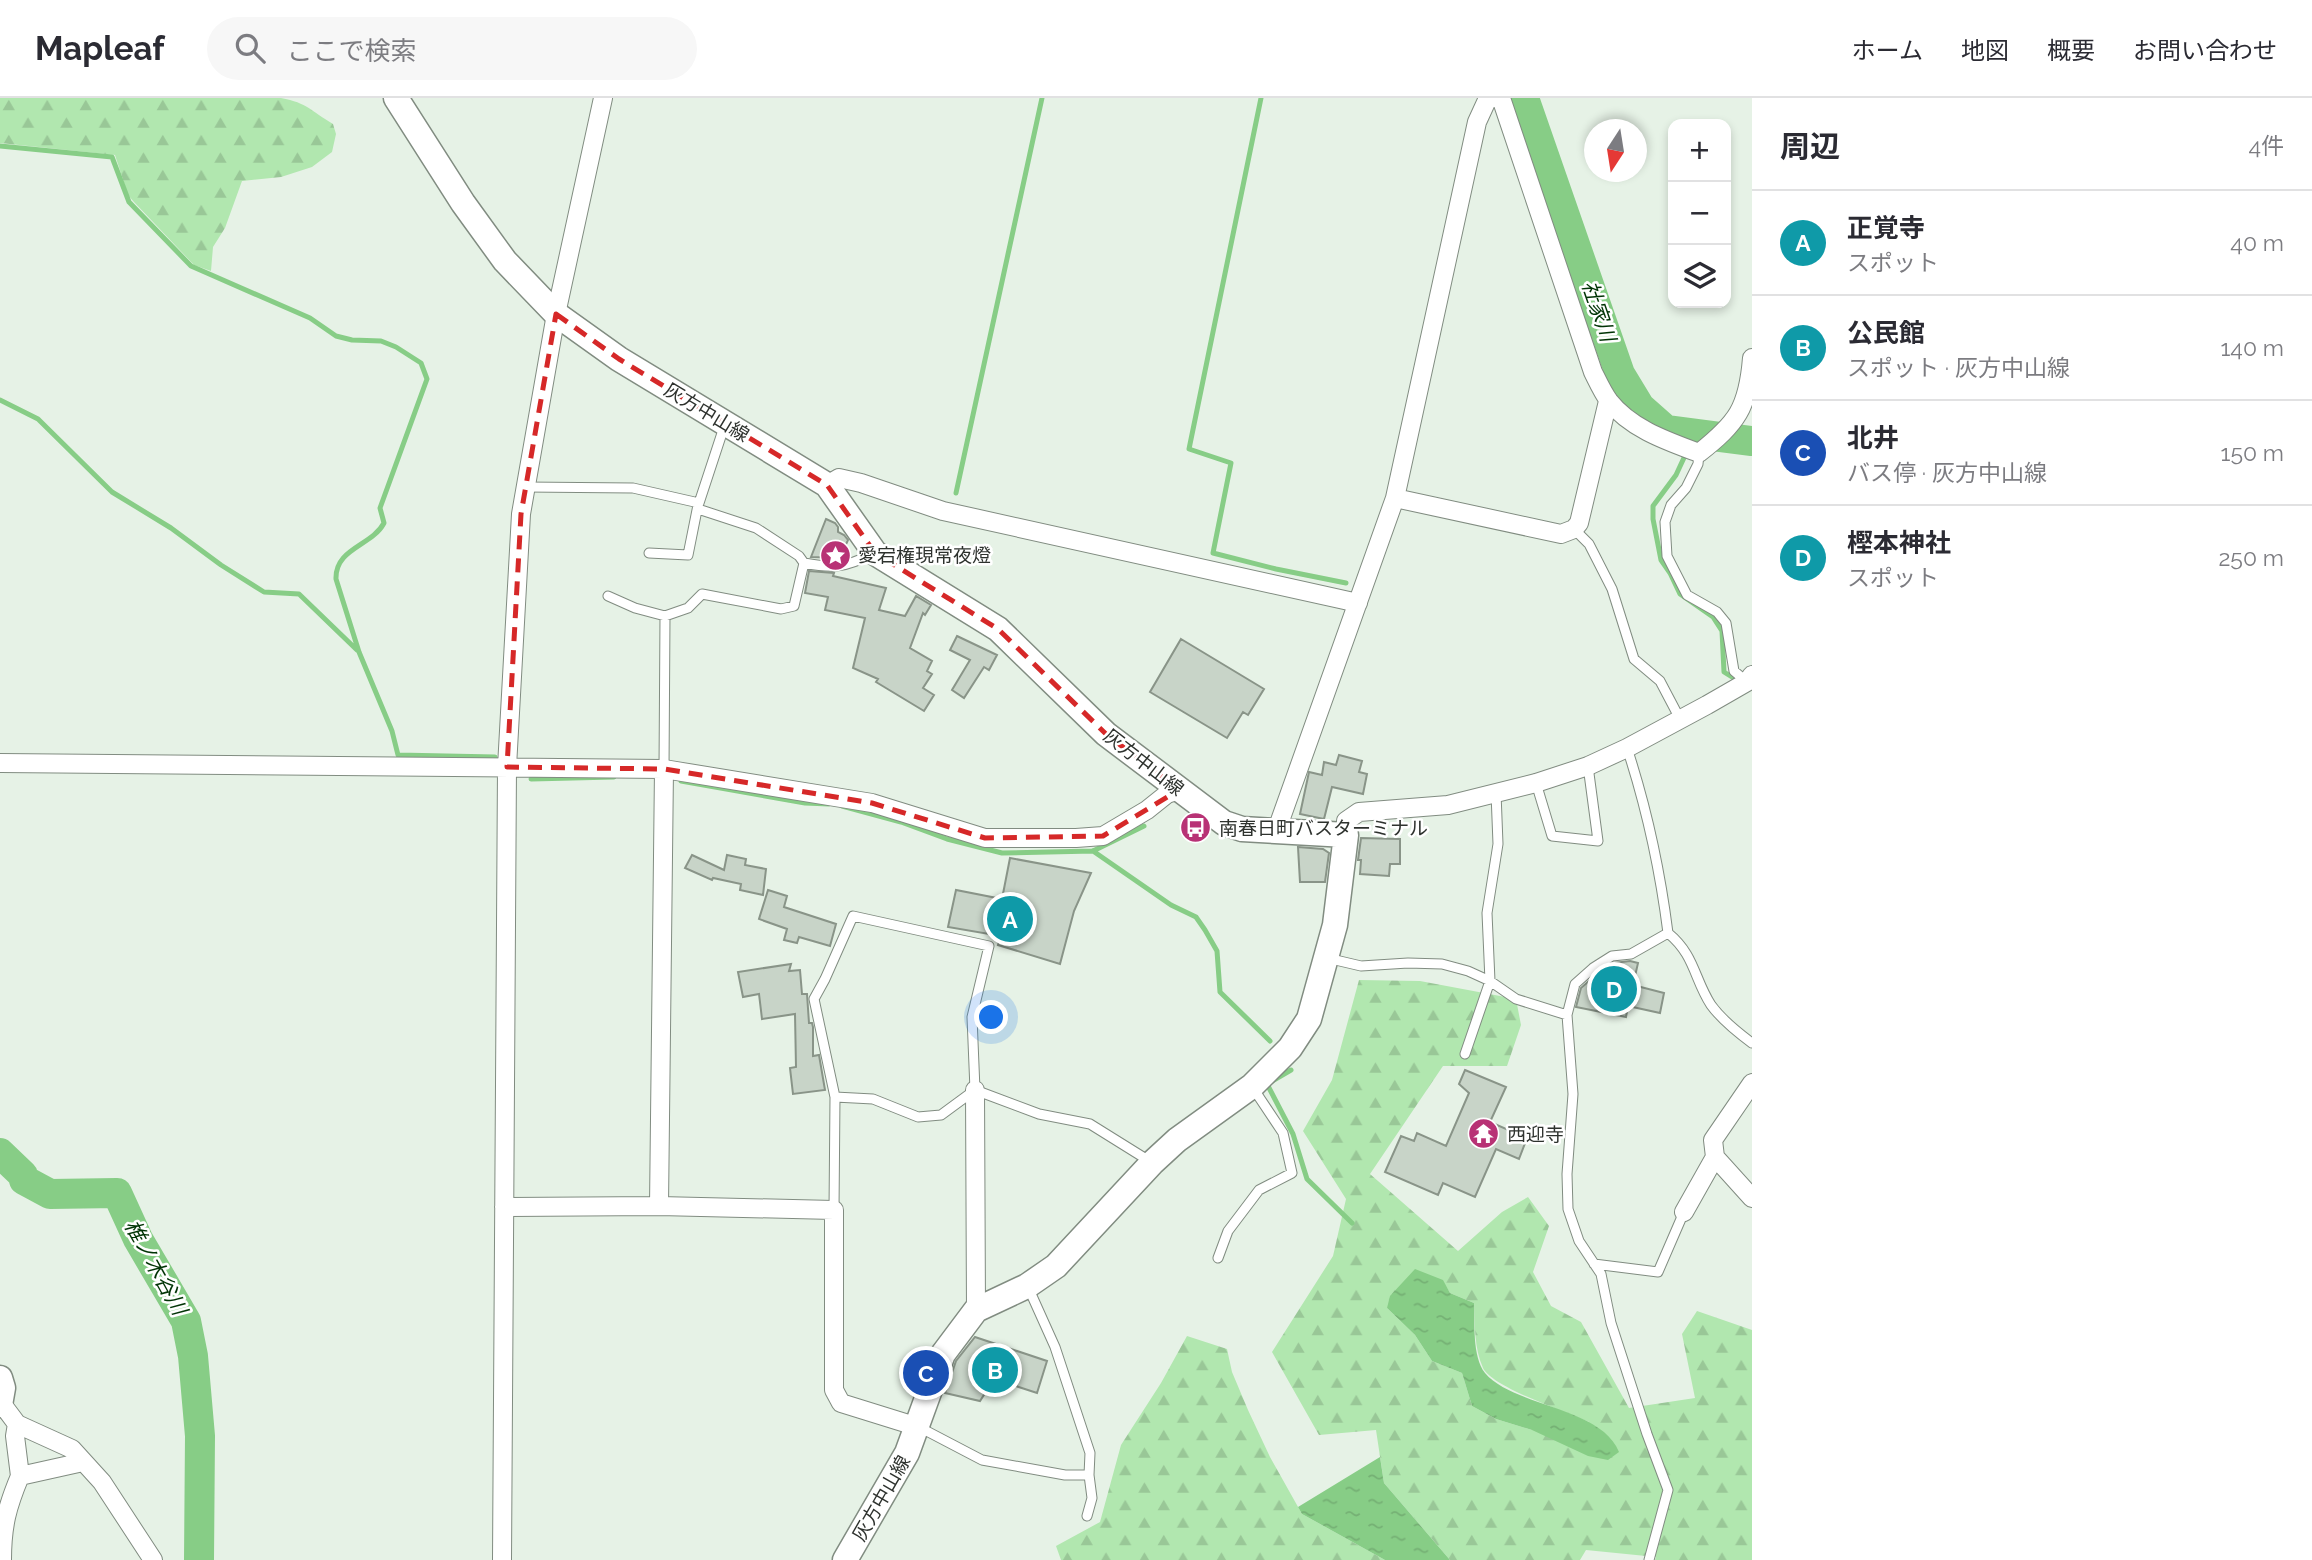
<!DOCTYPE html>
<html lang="ja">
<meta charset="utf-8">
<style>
:root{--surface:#fff;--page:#f7f7f7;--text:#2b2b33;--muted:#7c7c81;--line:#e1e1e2;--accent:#b83275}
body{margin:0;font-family:Raleway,"Noto Sans JP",sans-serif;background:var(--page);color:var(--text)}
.controls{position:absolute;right:21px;top:21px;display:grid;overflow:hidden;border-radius:14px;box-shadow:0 4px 10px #0003}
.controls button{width:63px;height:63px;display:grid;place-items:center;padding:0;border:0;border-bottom:2px solid var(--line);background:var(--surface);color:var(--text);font:35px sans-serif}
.compass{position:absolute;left:1584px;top:21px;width:63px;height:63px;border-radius:50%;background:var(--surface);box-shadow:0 4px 10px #0003;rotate:192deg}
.you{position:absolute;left:992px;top:920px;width:24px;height:24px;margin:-18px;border:5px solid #fff;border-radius:50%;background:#1a73e8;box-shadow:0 0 0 10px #1a73e833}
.badge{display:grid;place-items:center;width:46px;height:46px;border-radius:50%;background:var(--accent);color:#fff;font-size:23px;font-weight:700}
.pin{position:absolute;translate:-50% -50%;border:4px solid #fff;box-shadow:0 2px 7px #0006}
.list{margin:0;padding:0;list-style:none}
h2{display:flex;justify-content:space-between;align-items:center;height:91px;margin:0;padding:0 28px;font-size:30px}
h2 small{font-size:23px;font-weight:400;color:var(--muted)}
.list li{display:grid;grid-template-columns:46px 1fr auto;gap:21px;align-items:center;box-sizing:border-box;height:105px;padding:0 28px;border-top:2px solid var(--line)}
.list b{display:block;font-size:26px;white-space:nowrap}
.list p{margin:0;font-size:23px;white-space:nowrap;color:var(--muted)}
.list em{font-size:23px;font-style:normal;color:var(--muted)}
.icon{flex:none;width:38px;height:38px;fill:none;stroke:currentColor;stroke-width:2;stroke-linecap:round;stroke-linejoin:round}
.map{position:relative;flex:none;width:1752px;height:1462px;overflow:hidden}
header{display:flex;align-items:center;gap:42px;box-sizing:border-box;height:98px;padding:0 35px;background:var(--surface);border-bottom:2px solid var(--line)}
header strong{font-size:33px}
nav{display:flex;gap:38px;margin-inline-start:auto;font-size:24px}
.search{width:490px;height:63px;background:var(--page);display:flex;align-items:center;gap:18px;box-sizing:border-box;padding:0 24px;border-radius:38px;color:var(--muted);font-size:26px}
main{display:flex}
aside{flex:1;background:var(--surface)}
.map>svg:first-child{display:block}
.forest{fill:url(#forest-firs);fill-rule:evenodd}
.water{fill:url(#water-ripples)}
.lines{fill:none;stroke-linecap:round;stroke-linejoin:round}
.stream{stroke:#87cd86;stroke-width:5}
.river{stroke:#87cd86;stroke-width:30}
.building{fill:#c8d4c8;stroke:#899488;stroke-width:2}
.lane-casing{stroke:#818c81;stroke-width:11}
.street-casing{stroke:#818c81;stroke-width:20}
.secondary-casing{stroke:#818c81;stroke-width:27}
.lane{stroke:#fff;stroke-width:9}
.street{stroke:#fff;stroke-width:18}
.secondary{stroke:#fff;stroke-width:24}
.marked{fill:none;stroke:#d62828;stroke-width:5;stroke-dasharray:14 9;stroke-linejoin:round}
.labels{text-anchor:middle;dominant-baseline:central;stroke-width:5;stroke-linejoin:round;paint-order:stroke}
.street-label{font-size:19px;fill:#2e322e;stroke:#fff}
.poi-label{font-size:19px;fill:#2e322e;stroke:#fff;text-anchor:start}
.water-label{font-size:21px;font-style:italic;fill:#003405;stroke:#fff}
</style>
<header>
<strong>Mapleaf</strong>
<div class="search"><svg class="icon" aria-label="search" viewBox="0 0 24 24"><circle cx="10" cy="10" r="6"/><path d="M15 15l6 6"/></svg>ここで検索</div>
<nav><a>ホーム</a><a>地図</a><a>概要</a><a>お問い合わせ</a></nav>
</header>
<main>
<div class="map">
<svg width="1752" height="1462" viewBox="0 0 1752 1462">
<defs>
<pattern id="forest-firs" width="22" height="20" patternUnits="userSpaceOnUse" patternTransform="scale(1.75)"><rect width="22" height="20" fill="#b1e7af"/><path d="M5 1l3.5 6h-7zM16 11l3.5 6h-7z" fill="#99c797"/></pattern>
<pattern id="water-ripples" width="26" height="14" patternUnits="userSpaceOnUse" patternTransform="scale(1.75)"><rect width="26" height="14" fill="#87cd86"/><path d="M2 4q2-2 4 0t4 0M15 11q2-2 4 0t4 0" fill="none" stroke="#75b074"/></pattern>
</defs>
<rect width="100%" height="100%" fill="#e6f2e6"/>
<path class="forest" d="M0 0H281C308 5 311 13 333 26L336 36 332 54 312 69 281 79 242 83 225 130 213 149 211 173 194 167 134 104 128 97 115 57 0 45Z
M1359 882 1420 883 1516 901 1521 927 1507 968H1443L1370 1076 1458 1153 1502 1114 1528 1099 1549 1128 1533 1174 1551 1208 1581 1224 1629 1310 1695 1300 1682 1236 1697 1213 1752 1232V1462H1655L1656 1459 1586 1452 1580 1462H1450L1384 1385 1376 1332 1319 1337 1272 1254 1333 1158 1346 1101 1303 1033 1332 982ZM1442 1182 1450 1195 1474 1205C1475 1227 1474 1250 1483 1270 1492 1289 1566 1314 1589 1324L1532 1332 1496 1321 1472 1308 1462 1275 1432 1263 1415 1237 1387 1210Z
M1187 1238 1227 1251 1232 1274 1248 1312 1270 1359 1302 1416 1385 1462H1061L1056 1448 1100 1424 1121 1347 1161 1285Z"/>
<path class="water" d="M1415 1171 1443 1182 1450 1195 1474 1205C1475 1225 1472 1258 1485 1275 1514 1309 1601 1309 1619 1354L1608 1362 1588 1358 1532 1332 1496 1321 1472 1308 1462 1275 1432 1263 1415 1237 1387 1210 1390 1198Z
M1380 1359 1384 1385 1450 1462H1385L1302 1416 1298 1409Z"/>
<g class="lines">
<path class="stream" d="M1261 0 1189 351 1231 365 1213 455 1276 471 1346 485
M0 48 112 59 129 104 191 168 310 220 336 238 352 242 381 243 396 249 421 265 427 281 380 410 384 425C372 448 335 450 336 481L359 554 392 633 398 657 495 659
M0 302 38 321 112 394 171 430 221 467 264 494 299 496 357 552
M1695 336 1676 377 1653 408V421L1661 462 1670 475 1680 496 1713 519 1722 533 1724 574 1740 584
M956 395 1042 0
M531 681 614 679
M681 683 805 705 829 706
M842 708 901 724 947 741 1002 755 1093 753 1144 728
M1093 753 1171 807 1196 819 1205 832 1217 853 1220 894 1270 943
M1291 972 1267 986 1293 1036 1307 1081 1352 1125"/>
<path class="river" d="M1524 0 1620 276 1640 309 1666 332 1752 343
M0 1055 23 1077 24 1082 50 1096 117 1095 138 1141 186 1223 193 1258 200 1338 199 1462"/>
</g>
<path class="building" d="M826 421 835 425 838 429V434L844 437 848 442 840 460 811 459Z
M809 473 834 475 833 478 886 490 879 512 905 518 916 498 931 507 925 517 923 515 910 550 932 563 927 573 932 576 923 590 934 597 924 613 876 584 878 581 853 570 865 520 825 512 828 499 805 495Z
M957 538 997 557 989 572 984 569 964 600 952 592 970 562 950 552Z
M1181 541 1264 591 1248 617 1243 614 1227 640 1150 594Z
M1339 657 1362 663 1359 674 1367 676 1363 696 1332 689 1324 721 1300 716 1309 674 1322 677 1324 664 1336 667Z
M1361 740 1400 741V766H1390L1389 778 1360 776 1361 762H1358Z
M1298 749 1323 751 1329 755 1325 784H1300Z
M692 757 724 772 727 757 746 761 745 767 766 771 763 797 740 792 741 786 713 780 712 782 685 770Z
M1010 760 1091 775 1074 813 1060 866 998 847 1001 838 948 829 956 792 1002 801Z
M768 792 787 798 784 809 836 826 830 848 799 839 797 845 784 842 787 831 759 821Z
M1630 863 1638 865 1633 887 1664 895 1660 915 1628 908 1626 919 1576 909 1581 890 1597 876 1614 865Z
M791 866 789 873 800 872 802 896H807L809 925H812L813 929V958L819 957 825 992 793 996 790 970 796 969 795 916 762 921 759 896 743 899 738 874Z
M1465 972 1506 989 1490 1024 1527 1040 1519 1061 1496 1051 1475 1099 1443 1085 1438 1097 1385 1074 1401 1038 1414 1043 1417 1035 1446 1048 1469 995 1459 986Z
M975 1239 1047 1263 1037 1295 994 1281 980 1303 945 1295 956 1263Z"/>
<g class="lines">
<defs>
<path id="lane" d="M1699 355 1698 366 1686 390 1671 407 1665 424 1667 458 1687 497 1717 514 1726 525 1734 573 1747 584
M525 389 633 390 699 405 725 326
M698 411 756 430 799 458 804 465
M1574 431 1589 446 1612 491 1634 561 1660 583 1680 621
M649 455 688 457 698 407
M608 498 635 510 665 518
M1627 650C1647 711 1660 772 1668 835 1695 857 1694 881 1711 907 1722 922 1737 934 1752 945
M664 671 665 518 688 510 702 496 781 511 794 508 804 465C835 471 845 469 873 456
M1536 685 1552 738 1598 743 1588 668
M1327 860 1361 868 1408 865 1442 866 1468 873 1490 883 1516 901 1567 917
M1465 956 1490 883 1487 815 1498 746 1496 695
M975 992 1039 1016 1090 1026 1151 1064
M835 999 873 1001 918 1019 941 1017 975 992
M834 1112 835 999 814 901 825 881 853 818 989 848 972 919 975 992
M1218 1160 1228 1133 1259 1092 1292 1075 1283 1035 1253 990
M1594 1166 1658 1174 1684 1114
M1028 1189 1055 1249 1090 1355 1089 1377 1092 1400 1087 1418
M917 1328 982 1362 1065 1377H1089
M1649 1462 1668 1392 1647 1336 1611 1225 1601 1176 1579 1143 1568 1111 1567 1076 1573 996 1567 917 1575 886 1593 870 1612 858 1631 856 1668 835"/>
<path id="street" d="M1501 0 1593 274C1598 284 1603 295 1609 303 1631 331 1667 343 1699 355 1737 325 1748 310 1752 260
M827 387 839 380 861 385 943 413 1358 505
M1395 400 1561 436 1574 431 1579 425 1608 303
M0 665 664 671 872 705 985 740H1076L1103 738 1147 712 1167 696 1179 692
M1276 734 1395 400 1477 24 1488 0
M1346 737V723L1359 714 1448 707 1536 685 1588 668 1627 650 1707 607 1747 584 1752 577
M1752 985 1713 1042 1715 1059 1752 1100
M975 992 976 1212
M659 1108 664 671
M504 1109 659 1108 834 1112V1292L841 1305 915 1328
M1684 1114 1715 1059
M2 1306 17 1326 72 1351 102 1384 153 1462
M17 1326 15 1338 20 1378
M2 1462C2 1428 7 1409 20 1378L83 1364
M502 1462 507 669 521 416 556 216 603 0"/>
<path id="secondary" d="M396 0 463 105 505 163 556 216 619 261 827 387 875 455 998 531 1106 636 1224 725 1242 731 1346 737 1335 827 1309 921 1290 950 1252 988 1177 1042 1152 1065 1056 1168 1027 1188 976 1212 943 1256 907 1355 845 1462
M0 1280 3 1290 0 1307"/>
</defs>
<use href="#lane" class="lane-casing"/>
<use href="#street" class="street-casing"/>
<use href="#secondary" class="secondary-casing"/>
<use href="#lane" class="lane"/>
<use href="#street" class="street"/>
<use href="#secondary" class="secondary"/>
</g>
<path class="marked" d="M556 216 619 261 827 387 875 455 998 531 1106 636 1179 692 1103 738 985 740 872 705 664 671 507 669 521 416Z"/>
<defs>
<symbol id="sight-disc" viewBox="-11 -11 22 22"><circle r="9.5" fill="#b83275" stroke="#fff"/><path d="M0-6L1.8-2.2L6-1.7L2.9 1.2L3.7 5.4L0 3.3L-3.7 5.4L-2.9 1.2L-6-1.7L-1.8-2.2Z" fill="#fff"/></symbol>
<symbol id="bus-disc" viewBox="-11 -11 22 22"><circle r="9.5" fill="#b83275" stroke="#fff"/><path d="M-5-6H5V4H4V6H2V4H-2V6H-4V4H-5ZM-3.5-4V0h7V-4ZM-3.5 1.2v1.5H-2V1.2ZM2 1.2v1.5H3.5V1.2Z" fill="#fff"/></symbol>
<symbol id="temple-disc" viewBox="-11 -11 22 22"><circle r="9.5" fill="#b83275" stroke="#fff"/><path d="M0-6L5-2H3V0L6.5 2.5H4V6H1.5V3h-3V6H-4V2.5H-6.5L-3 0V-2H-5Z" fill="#fff"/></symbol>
</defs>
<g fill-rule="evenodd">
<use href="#sight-disc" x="818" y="440" width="35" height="35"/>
<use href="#bus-disc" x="1178" y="712" width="35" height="35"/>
<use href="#temple-disc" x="1466" y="1018" width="35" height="35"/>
</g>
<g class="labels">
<g class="street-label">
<text transform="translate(707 314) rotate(31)">灰方中山線</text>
<text transform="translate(1144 664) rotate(38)">灰方中山線</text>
<text transform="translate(881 1400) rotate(-60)">灰方中山線</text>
</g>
<g class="poi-label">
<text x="858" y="457">愛宕権現常夜燈</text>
<text x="1219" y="730">南春日町バスターミナル</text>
<text x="1507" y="1036">西迎寺</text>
</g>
<g class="water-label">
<text transform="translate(1599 213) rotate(71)">社家川</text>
<text transform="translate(156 1169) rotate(61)">椎ノ木谷川</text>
</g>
</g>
</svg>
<div class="controls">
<button>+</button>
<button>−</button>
<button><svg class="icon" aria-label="layers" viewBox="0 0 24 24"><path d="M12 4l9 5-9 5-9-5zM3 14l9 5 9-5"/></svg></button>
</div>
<svg class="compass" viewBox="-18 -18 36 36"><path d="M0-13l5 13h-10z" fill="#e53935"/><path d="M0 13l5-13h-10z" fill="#7c7c81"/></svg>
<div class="you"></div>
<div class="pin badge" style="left:1010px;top:821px;background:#0f9aa8">A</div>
<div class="pin badge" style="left:995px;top:1272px;background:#0f9aa8">B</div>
<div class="pin badge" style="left:926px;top:1275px;background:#1a4fb4">C</div>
<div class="pin badge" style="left:1614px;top:891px;background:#0f9aa8">D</div>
</div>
<aside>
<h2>周辺<small>4件</small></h2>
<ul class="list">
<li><span class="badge" style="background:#0f9aa8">A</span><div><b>正覚寺</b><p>スポット</p></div><em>40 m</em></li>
<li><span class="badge" style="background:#0f9aa8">B</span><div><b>公民館</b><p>スポット · 灰方中山線</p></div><em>140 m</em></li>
<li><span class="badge" style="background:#1a4fb4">C</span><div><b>北井</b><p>バス停 · 灰方中山線</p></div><em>150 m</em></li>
<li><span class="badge" style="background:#0f9aa8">D</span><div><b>樫本神社</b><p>スポット</p></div><em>250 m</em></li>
</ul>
</aside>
</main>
